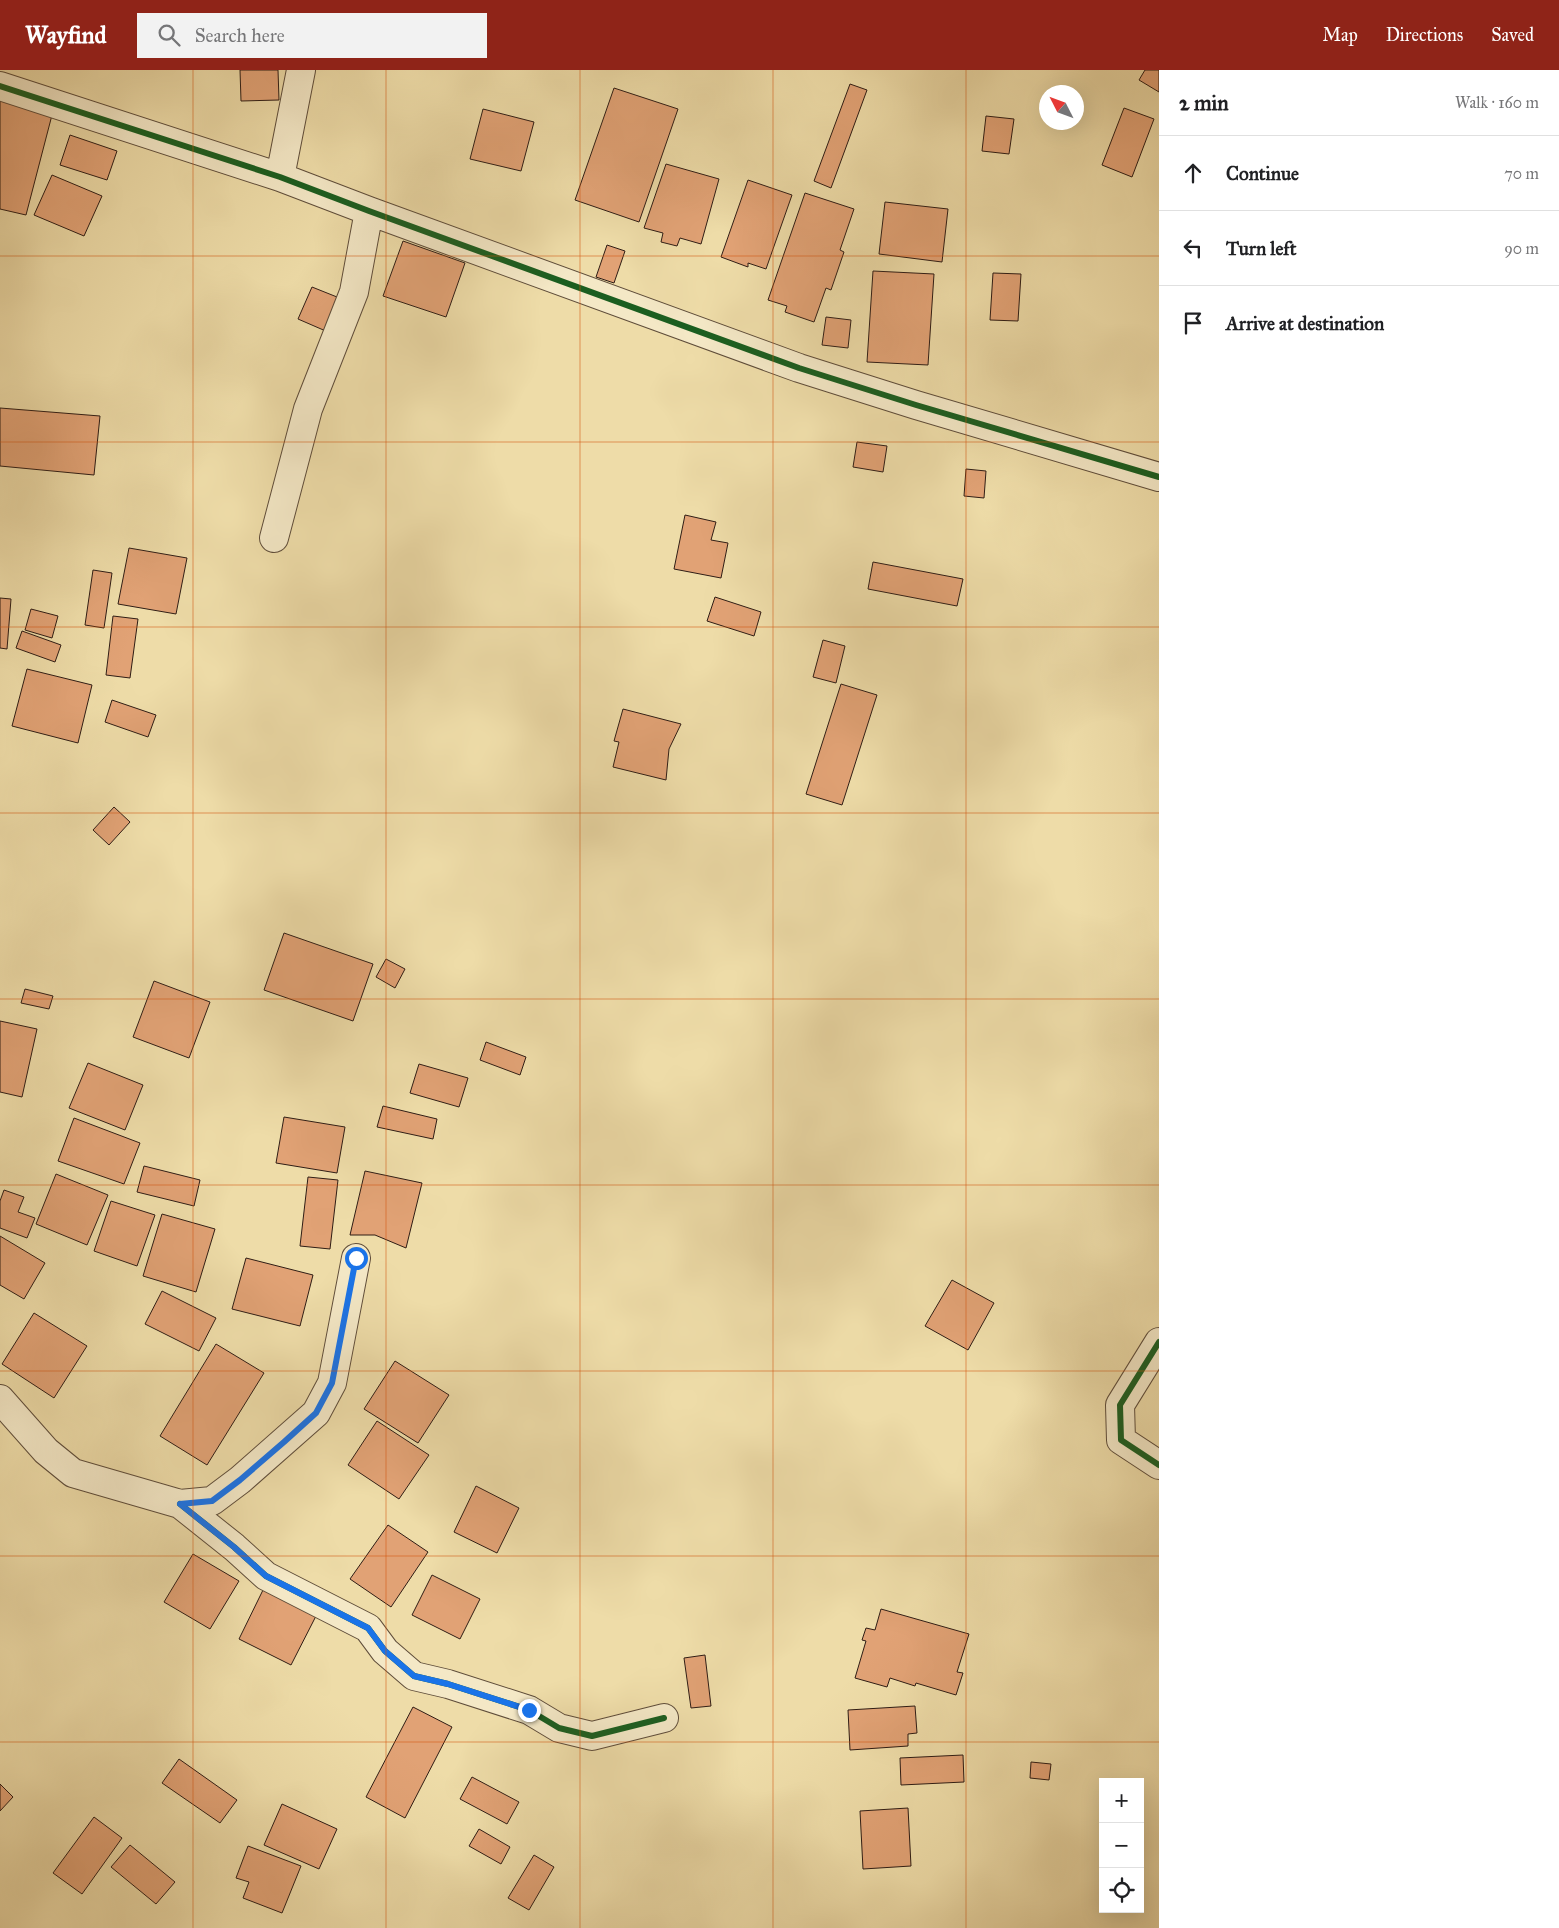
<!DOCTYPE html>
<meta charset="utf-8">
<style>
:root{--surface:#fff;--page:#f2f2f2;--text:#202124;--muted:#757577;--line:#e0e0e0;--accent:#8f2418}
body{margin:0;font-family:"IM FELL Great Primer",serif;background:var(--page);color:var(--text)}
.controls{position:absolute;right:15px;bottom:15px;display:grid;overflow:hidden;border-radius:0px;box-shadow:0 5px 20px #0002}
.controls button{width:45px;height:45px;display:grid;place-items:center;padding:0;border:0;border-bottom:1px solid var(--line);background:var(--surface);color:var(--text);font:25px sans-serif}
.compass{position:absolute;left:1039px;top:15px;width:45px;height:45px;border-radius:50%;background:var(--surface);box-shadow:0 5px 20px #0002;rotate:312deg}
.stop{position:absolute;width:15px;height:15px;margin:-11px;border:4px solid #1a73e8;border-radius:50%;background:#fff}
.stop.end{background:#1a73e8;border-color:#fff;box-shadow:0 1px 5px #0008}
.list{margin:0;padding:0;list-style:none}
h2{display:flex;justify-content:space-between;align-items:center;height:65px;margin:0;padding:0 20px;font-size:21px}
h2 small{font-size:16px;font-weight:400;color:var(--muted)}
.list li{display:grid;grid-template-columns:32px 1fr auto;gap:15px;align-items:center;box-sizing:border-box;height:75px;padding:0 20px;border-top:1px solid var(--line)}
.list b{display:block;font-size:19px;white-space:nowrap}
.list em{font-size:16px;font-style:normal;color:var(--muted)}
.icon{flex:none;width:28px;height:28px;fill:none;stroke:currentColor;stroke-width:2;stroke-linecap:round;stroke-linejoin:round}
.map{position:relative;flex:none;width:1159px;height:1858px;overflow:hidden}
header{display:flex;align-items:center;gap:30px;box-sizing:border-box;height:70px;padding:0 25px;background:var(--accent);color:#fff}
header strong{font-size:24px}
nav{display:flex;gap:28px;margin-inline-start:auto;font-size:18px}
.search{width:350px;height:45px;background:var(--page);display:flex;align-items:center;gap:12px;box-sizing:border-box;padding:0 18px;border-radius:0px;color:var(--muted);font-size:19px}
main{display:flex}
aside{flex:1;background:var(--surface)}
.map>svg:first-child{display:block}
.building{fill:#e1a275;stroke:#2f1d15}
.lines{fill:none;stroke-linecap:round;stroke-linejoin:round}
.street-casing{stroke:#5f4d3a;stroke-width:30}
.street{stroke:#f4e8c6;stroke-width:28}
.cycleway-casing{stroke:#f4e8c6;stroke-width:9}
.cycleway{stroke:#1b5e20;stroke-width:6}
.route{stroke:#1a73e8;stroke-width:6}
.grid{fill:none;stroke:#d6530d;stroke-width:1;stroke-opacity:0.55}
</style>
<header>
<strong>Wayfind</strong>
<div class="search"><svg class="icon" aria-label="search" viewBox="0 0 24 24"><circle cx="10" cy="10" r="6"/><path d="M15 15l6 6"/></svg>Search here</div>
<nav><a>Map</a><a>Directions</a><a>Saved</a></nav>
</header>
<main>
<div class="map">
<svg width="1159" height="1858" viewBox="0 0 1159 1858">
<rect width="100%" height="100%" fill="#eedca8"/>
<filter id="stains"><feTurbulence type="fractalNoise" baseFrequency=".004" numOctaves="4"/><feColorMatrix values="0 0 0 0 .2 0 0 0 0 .09 0 0 0 0 .02 0 0 0 .5 -.17"/></filter>
<radialGradient id="worn" r=".72"><stop offset=".6" stop-color="#630" stop-opacity="0"/><stop offset="1" stop-color="#630" stop-opacity=".3"/></radialGradient>
<path class="building" d="M240 0H278L279 30 241 31Z
M1145 0H1159V22L1139 10Z
M850 14 867 20 831 118 814 111Z
M0 18 52 45 26 145 0 139Z
M614 18 678 39 639 152 575 130Z
M1124 38 1154 49 1132 107 1102 95Z
M483 39 534 52 521 101 470 89Z
M986 46 1014 49 1009 84 982 81Z
M70 65 117 81 107 110 60 95Z
M666 94 719 109 701 174 680 168 677 176 661 172 663 163 644 158Z
M52 105 102 126 84 166 34 145Z
M748 110 792 125 766 199 748 193V197L721 187Z
M805 123 854 139 840 180 844 182 831 220 826 218 814 252 785 242 787 236 768 230Z
M885 132 948 139 942 192 879 184Z
M403 171 465 193 446 247 383 226Z
M607 175 625 181 614 213 596 207Z
M873 201 934 204 928 295 867 292Z
M993 203 1021 204 1018 251 990 250Z
M312 217 342 229 328 262 298 249Z
M826 247 851 250 848 278 822 275Z
M0 338 100 346 94 405 0 396Z
M857 372 887 376 883 402 853 397Z
M966 399 986 401 984 428 964 426Z
M685 445 716 452 711 470 728 473 721 508 674 499Z
M129 478 187 488 176 544 118 534Z
M873 492 963 509 957 536 868 519Z
M93 500 112 503 104 558 85 555Z
M715 527 761 542 754 566 707 551Z
M0 528 11 529 7 579 0 578Z
M31 539 58 546 52 568 25 560Z
M113 546 138 549 130 608 106 605Z
M22 561 61 575 55 592 16 578Z
M823 570 845 576 836 613 813 607Z
M27 599 92 615 78 673 12 656Z
M841 614 877 625 842 735 806 724Z
M112 630 156 645 148 667 105 652Z
M623 639 681 654 669 679 666 710 613 697 619 672 614 671Z
M114 737 130 752 109 775 93 760Z
M284 863 373 894 353 951 264 920Z
M386 889 405 899 395 918 376 907Z
M154 911 210 932 189 988 133 967Z
M25 919 53 926 49 939 21 933Z
M0 951 37 959 22 1027 0 1022Z
M486 972 526 987 520 1005 480 990Z
M88 993 143 1015 125 1060 69 1038Z
M419 994 468 1008 459 1037 410 1023Z
M383 1036 437 1049 433 1069 377 1057Z
M284 1047 345 1057 337 1103 276 1093Z
M74 1048 140 1073 124 1114 58 1091Z
M144 1096 200 1110 194 1136 137 1122Z
M365 1101 422 1113 406 1178 375 1165H350Z
M56 1104 108 1125 87 1175 36 1154Z
M308 1107 338 1110 330 1179 300 1176Z
M4 1120 24 1127 18 1142 35 1148 27 1168 0 1158V1131Z
M111 1131 155 1145 137 1196 94 1181Z
M162 1144 215 1159 196 1222 143 1206Z
M0 1166 45 1193 24 1229 0 1215Z
M246 1188 313 1205 300 1256 232 1239Z
M952 1210 994 1233 968 1280 925 1256Z
M162 1221 216 1248 199 1281 145 1254Z
M34 1243 87 1276 54 1328 2 1294Z
M216 1274 264 1303 207 1395 160 1366Z
M395 1291 449 1325 418 1373 364 1339Z
M377 1351 429 1385 399 1429 348 1395Z
M476 1416 519 1438 497 1483 454 1462Z
M388 1455 428 1482 391 1537 350 1509Z
M193 1484 239 1511 210 1559 164 1532Z
M432 1505 480 1529 460 1569 412 1545Z
M263 1520 316 1546 291 1595 239 1569Z
M881 1539 969 1564 957 1602 963 1603 956 1625 916 1613 915 1616 890 1608 887 1617 855 1608 866 1571 862 1570 866 1558 875 1560Z
M705 1585 711 1636 691 1638 684 1588Z
M915 1636 917 1663 908 1664V1676L850 1680 848 1640Z
M413 1637 452 1657 405 1748 366 1727Z
M963 1685 964 1712 901 1715 900 1688Z
M179 1689 237 1730 220 1753 162 1713Z
M1031 1692 1051 1694 1049 1710 1030 1708Z
M472 1707 519 1732 507 1754 460 1729Z
M0 1714 13 1727 0 1741Z
M282 1734 337 1759 319 1799 264 1775Z
M908 1738 911 1796 863 1799 860 1741Z
M94 1747 122 1768 82 1824 53 1803Z
M479 1759 510 1777 501 1794 469 1776Z
M130 1775 175 1812 156 1834 111 1797Z
M248 1776 301 1796 282 1843 243 1828 249 1812 236 1808Z
M534 1785 554 1797 529 1840 508 1828Z"/>
<g class="lines">
<defs>
<path id="street" d="M0 16 280 107 369 141 799 298 916 335 1159 407
M280 107 301 0
M274 468 308 339 354 222 369 141
M1159 1272 1120 1335 1121 1370 1159 1395
M0 1329 46 1381 73 1403 180 1434 212 1431 240 1410 316 1343 332 1313 356 1188
M180 1434 234 1477 266 1506 368 1558 385 1581 414 1606 448 1614 529 1640 559 1658 592 1666 664 1648"/>
</defs>
<use href="#street" class="street-casing"/>
<use href="#street" class="street"/>
<defs>
<path id="cycleway" d="M0 16 280 107 369 141 799 298 916 335 1159 407
M1159 1272 1120 1335 1121 1370 1159 1395
M180 1434 234 1477 266 1506 368 1558 385 1581 414 1606 448 1614 529 1640 559 1658 592 1666 664 1648"/>
</defs>
<use href="#cycleway" class="cycleway-casing"/>
<use href="#cycleway" class="cycleway"/>
</g>
<g class="lines">
<path class="route" d="M356 1188 332 1313 316 1343 284 1372 240 1410 212 1431 180 1434 234 1477 266 1506 368 1558 385 1581 414 1606 448 1614 529 1640"/>
</g>
<path class="grid" d="M193 0V1858M386 0V1858M580 0V1858M773 0V1858M966 0V1858M0 186H1159M0 372H1159M0 557H1159M0 743H1159M0 929H1159M0 1115H1159M0 1301H1159M0 1486H1159M0 1672H1159"/>
<rect width="100%" height="100%" filter="url(#stains)"/>
<rect width="100%" height="100%" fill="url(#worn)"/>
</svg>
<div class="controls">
<button>+</button>
<button>−</button>
<button><svg class="icon" aria-label="locate" viewBox="0 0 24 24"><circle cx="12" cy="12" r="6"/><path d="M12 2v4M12 18v4M2 12h4M18 12h4"/></svg></button>
</div>
<svg class="compass" viewBox="-18 -18 36 36"><path d="M0-13l5 13h-10z" fill="#e53935"/><path d="M0 13l5-13h-10z" fill="#757577"/></svg>
<div class="stop" style="left:356px;top:1188px"></div>
<div class="stop end" style="left:529px;top:1640px"></div>
</div>
<aside>
<h2>2 min<small>Walk · 160 m</small></h2>
<ul class="list">
<li><svg class="icon" aria-label="ahead" viewBox="0 0 24 24"><path d="M12 20V5M6 11l6-6 6 6"/></svg><div><b>Continue</b></div><em>70 m</em></li>
<li><svg class="icon" aria-label="left" viewBox="0 0 24 24"><path d="M17 20v-9H6M10 6l-5 5 5 5"/></svg><div><b>Turn left</b></div><em>90 m</em></li>
<li><svg class="icon" aria-label="arrive" viewBox="0 0 24 24"><path d="M6 21V4h12l-3 4 3 4H6"/></svg><div><b>Arrive at destination</b></div></li>
</ul>
</aside>
</main>
